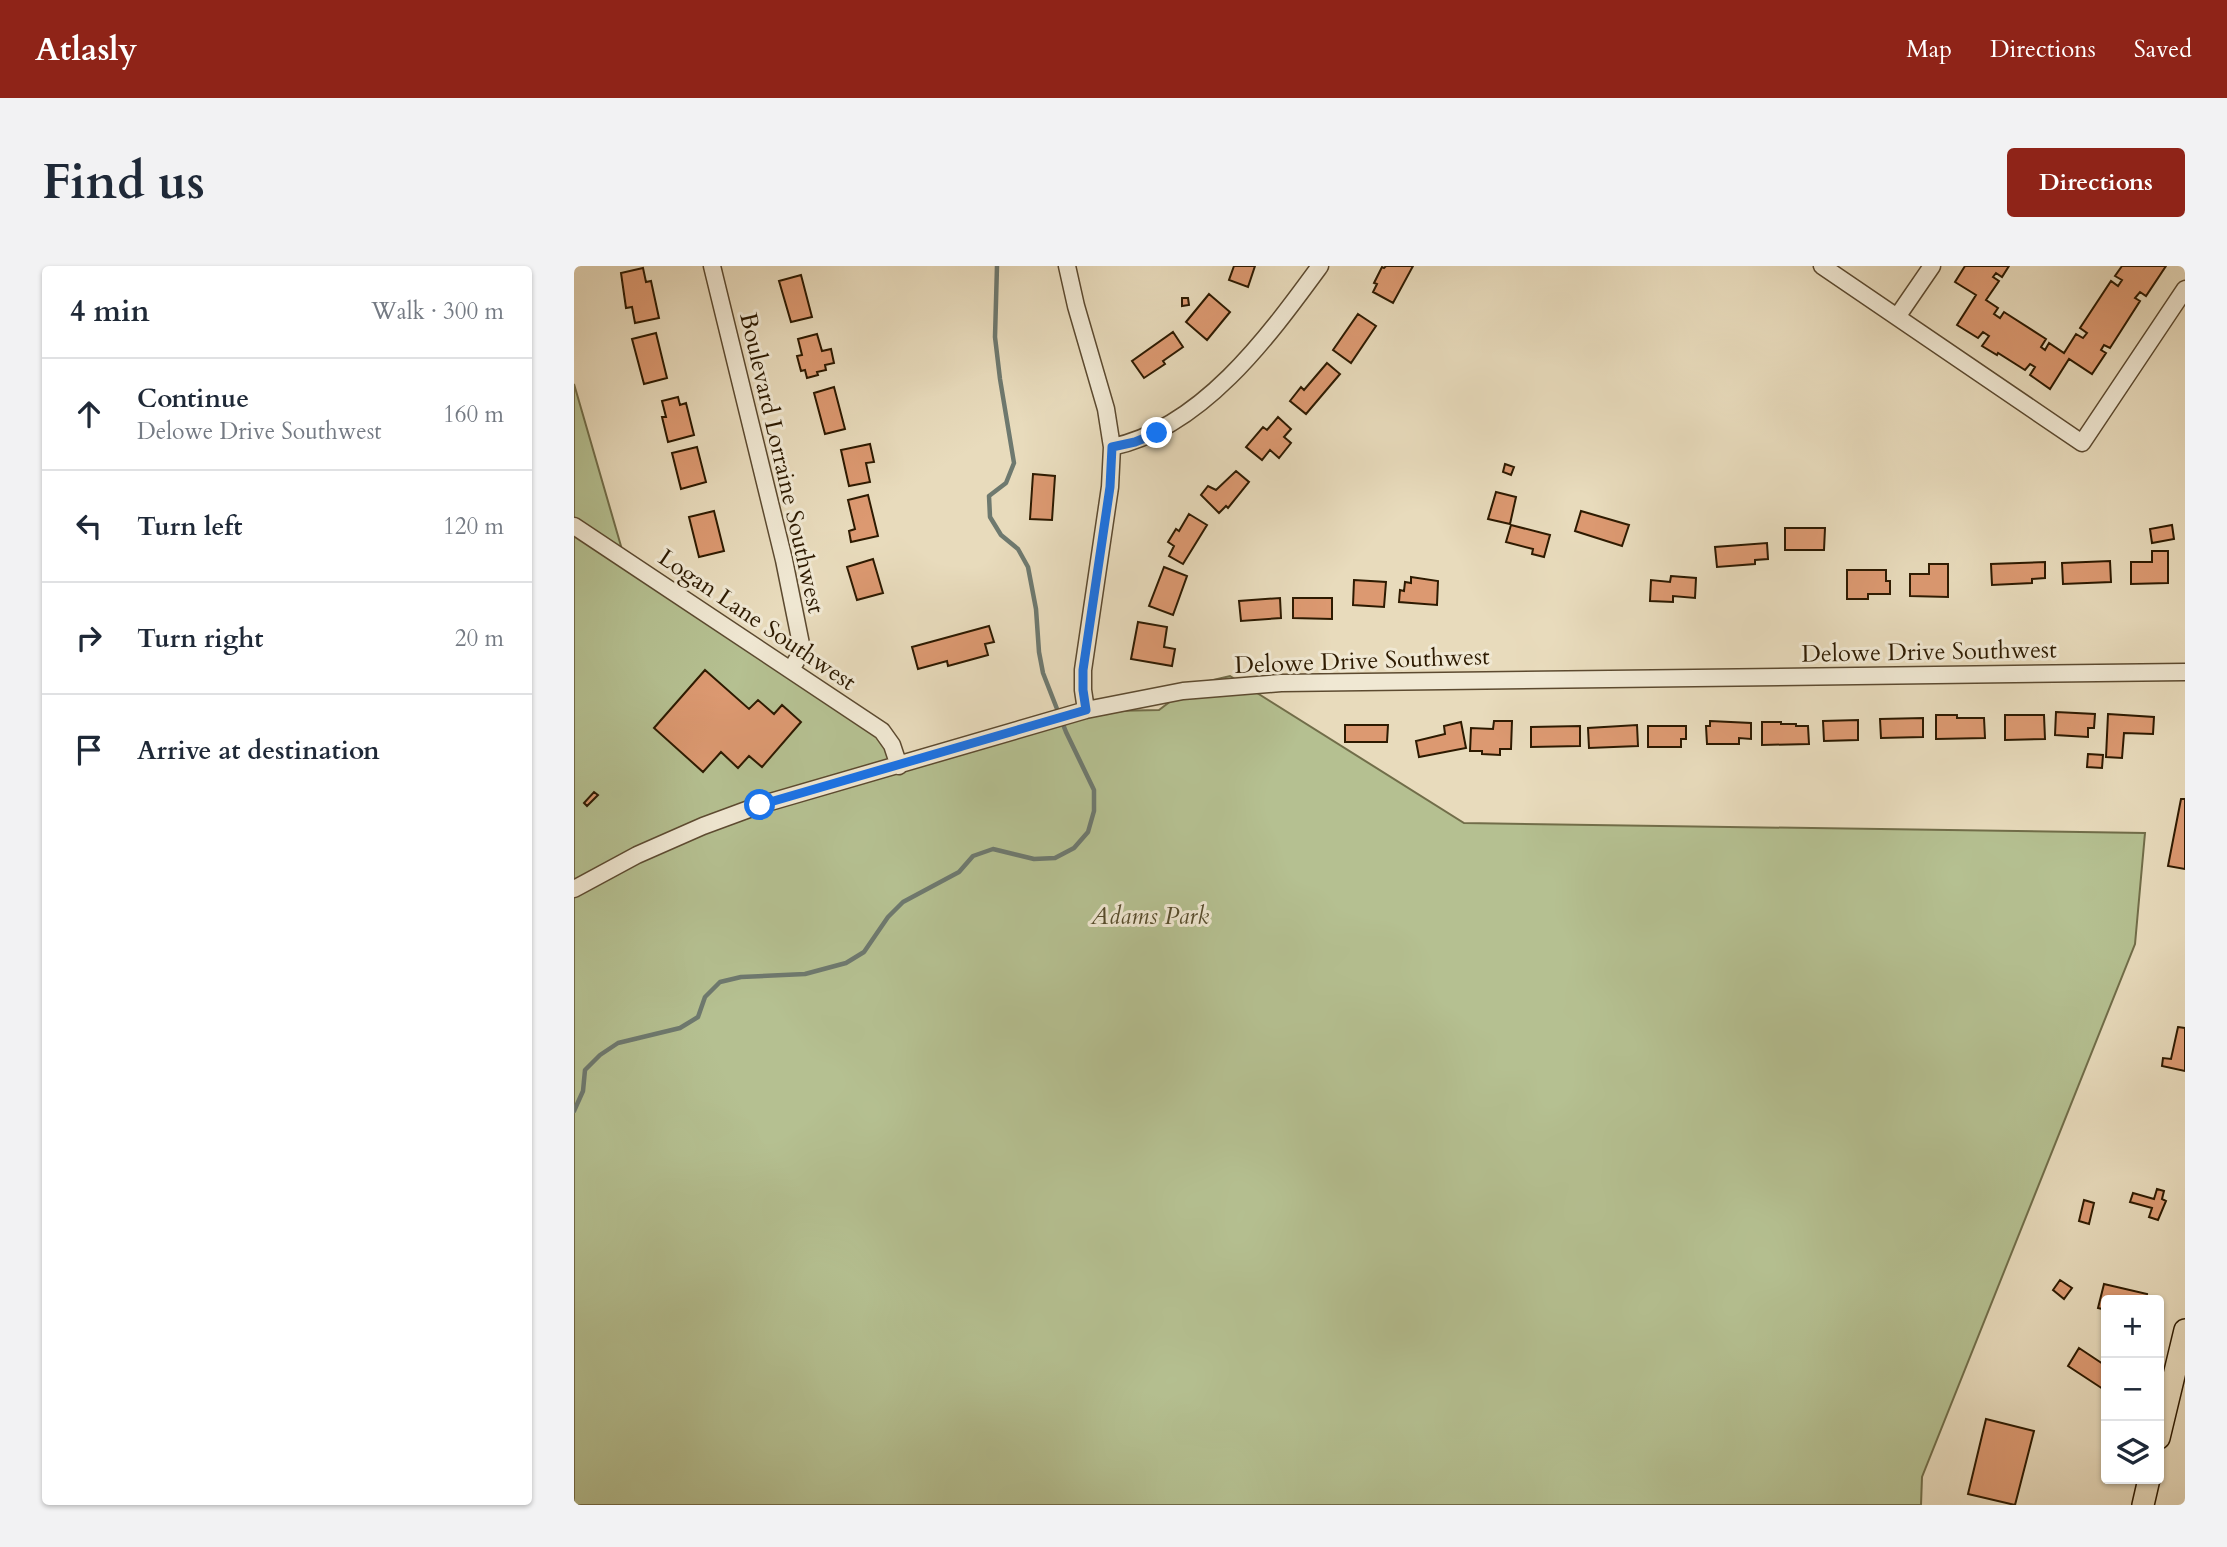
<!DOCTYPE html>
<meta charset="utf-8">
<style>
:root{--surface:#fff;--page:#f2f2f3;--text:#1f2937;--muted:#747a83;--line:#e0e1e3;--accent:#8f2418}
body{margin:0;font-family:Cardo,serif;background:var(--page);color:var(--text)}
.controls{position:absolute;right:21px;bottom:21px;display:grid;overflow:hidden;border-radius:7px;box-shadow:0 2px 5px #0004}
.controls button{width:63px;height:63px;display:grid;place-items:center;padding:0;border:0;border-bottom:2px solid var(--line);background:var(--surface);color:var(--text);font:35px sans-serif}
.stop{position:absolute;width:21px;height:21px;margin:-16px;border:5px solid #1a73e8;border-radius:50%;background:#fff}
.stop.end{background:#1a73e8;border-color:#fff;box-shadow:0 2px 7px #0008}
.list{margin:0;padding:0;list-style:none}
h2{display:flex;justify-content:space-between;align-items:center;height:91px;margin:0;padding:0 28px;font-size:30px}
h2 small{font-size:23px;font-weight:400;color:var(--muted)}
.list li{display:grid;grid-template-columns:46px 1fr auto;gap:21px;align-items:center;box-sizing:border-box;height:112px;padding:0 28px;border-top:2px solid var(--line)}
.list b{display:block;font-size:26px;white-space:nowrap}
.list p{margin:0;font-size:23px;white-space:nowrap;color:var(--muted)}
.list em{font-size:23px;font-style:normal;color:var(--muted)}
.icon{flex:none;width:38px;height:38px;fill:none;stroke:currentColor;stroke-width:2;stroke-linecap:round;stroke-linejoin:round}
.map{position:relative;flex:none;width:1611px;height:1239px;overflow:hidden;border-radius:7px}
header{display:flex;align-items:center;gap:42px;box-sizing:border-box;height:98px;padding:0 35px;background:var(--accent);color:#fff}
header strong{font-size:33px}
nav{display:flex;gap:38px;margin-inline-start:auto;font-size:24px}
.intro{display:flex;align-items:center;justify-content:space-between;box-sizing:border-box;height:168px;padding:0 42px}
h1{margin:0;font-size:49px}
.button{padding:18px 32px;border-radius:7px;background:var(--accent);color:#fff;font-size:24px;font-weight:700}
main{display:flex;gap:42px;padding:0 42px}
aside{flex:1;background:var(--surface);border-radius:7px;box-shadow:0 2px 5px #0004}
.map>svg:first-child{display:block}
.green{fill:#b5c091;stroke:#716d49;stroke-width:2}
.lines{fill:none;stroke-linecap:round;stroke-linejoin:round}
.stream{stroke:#6e796f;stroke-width:4.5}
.building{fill:#dc9971;stroke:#2d1a01;stroke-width:2}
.minor-casing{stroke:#5c4a30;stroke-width:19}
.major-casing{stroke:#2d1a01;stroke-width:24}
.minor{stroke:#f0e8d3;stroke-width:16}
.major{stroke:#e8dbbc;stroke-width:21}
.route{stroke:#1a73e8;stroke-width:9}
.labels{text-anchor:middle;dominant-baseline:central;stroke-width:6;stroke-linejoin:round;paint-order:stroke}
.street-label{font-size:24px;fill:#2d1a01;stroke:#f0e8d3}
.park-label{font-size:24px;font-style:italic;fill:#564c2c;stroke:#f0e8d3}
</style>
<header>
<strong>Atlasly</strong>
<nav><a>Map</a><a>Directions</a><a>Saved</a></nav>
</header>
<div class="intro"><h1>Find us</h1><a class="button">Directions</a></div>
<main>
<aside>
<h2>4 min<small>Walk · 300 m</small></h2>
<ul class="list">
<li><svg class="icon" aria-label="ahead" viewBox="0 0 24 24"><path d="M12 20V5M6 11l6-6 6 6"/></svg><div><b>Continue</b><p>Delowe Drive Southwest</p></div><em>160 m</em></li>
<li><svg class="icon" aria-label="left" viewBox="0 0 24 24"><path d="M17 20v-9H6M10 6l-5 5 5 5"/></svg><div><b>Turn left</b></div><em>120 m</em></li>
<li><svg class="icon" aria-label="right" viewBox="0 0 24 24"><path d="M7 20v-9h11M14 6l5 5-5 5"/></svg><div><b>Turn right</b></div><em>20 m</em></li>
<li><svg class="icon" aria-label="arrive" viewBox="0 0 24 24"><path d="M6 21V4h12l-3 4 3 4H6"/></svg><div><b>Arrive at destination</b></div></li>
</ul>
</aside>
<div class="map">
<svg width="1611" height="1239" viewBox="0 0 1611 1239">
<rect width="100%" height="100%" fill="#e8dbbc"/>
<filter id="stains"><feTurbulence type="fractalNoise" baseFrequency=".00286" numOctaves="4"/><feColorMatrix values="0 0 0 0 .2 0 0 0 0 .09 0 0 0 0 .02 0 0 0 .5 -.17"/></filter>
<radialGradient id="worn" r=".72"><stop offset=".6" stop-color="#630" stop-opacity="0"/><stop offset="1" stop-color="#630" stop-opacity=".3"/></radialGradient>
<path class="green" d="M0 118 49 287 300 460 328 495 492 446 585 444 618 419 656 410 890 557 1571 567 1561 678 1348 1211 1347 1239H0Z"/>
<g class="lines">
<path class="stream" d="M0 845 9 825 11 804 26 789 44 777 106 762 124 751 131 731 146 716 167 711 231 708 272 697 290 686 314 651 329 636 385 606 399 590 419 583 460 593 481 592 500 582 514 566 520 545V524L492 466 469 407 465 386 462 343 454 301 444 283 427 269 416 251 415 230 432 217 440 197 426 113 421 71 423 0"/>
</g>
<path class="building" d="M660 0H681L674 21 655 14Z
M812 0H839L819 37 799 26 803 18 800 17 808 1 810 2Z
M1391 0H1435L1428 11 1422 7 1419 11 1425 15 1412 34 1424 42 1420 48 1426 52 1430 46 1472 73 1467 81 1471 84 1475 77 1490 87 1502 68 1509 72 1513 67 1506 62 1537 15 1544 20 1548 14 1541 10 1548 0H1592L1572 30 1566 26 1561 32 1566 35 1536 82 1530 79 1527 84 1532 87 1518 108 1495 93 1476 123 1456 109 1461 101 1456 98 1451 104 1424 87 1423 89 1408 80 1415 70 1409 66 1404 72 1383 59 1402 29 1381 16Z
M69 2 72 16 77 15 85 52 61 57 58 41 52 42 47 7Z
M227 9 238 51 217 56 205 15Z
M635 28 656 46 633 74 612 56Z
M608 32H614L615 39 608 40Z
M784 48 802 60 777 97 759 84Z
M599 66 609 81 589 95 591 98 570 112 558 95Z
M82 67 93 112 70 118 58 73Z
M243 68 248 85 257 83 260 97 251 99 252 104 243 106 244 109 233 112 231 104 227 105 223 90 228 89 224 73Z
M753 97 766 108 732 148 716 135 727 121 730 124Z
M260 121 271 163 251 168 240 127Z
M104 131 106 139 112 137 120 169 94 176 88 151H92L88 135Z
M704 151 717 163 710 171 717 177 705 192 696 184 688 194 672 181 689 161 693 164Z
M296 178 300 196 292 197 296 216 275 220 267 184Z
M123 181 132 216 107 223 98 187Z
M931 198 940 201 937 209 929 206Z
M662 205 675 216 654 242 652 240 645 247 627 229 634 220 642 224Z
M459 208 481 210 478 254 456 253Z
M922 226 942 231 936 258 914 253Z
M294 229 304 270 277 276 275 265 281 263 274 234Z
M140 245 150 285 125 291 115 251Z
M1007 245 1055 259 1048 280 1001 265Z
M615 248 633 259 609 298 595 290 600 280 594 276 602 263 605 265Z
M937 259 976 269 970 291 958 288 959 283 932 276Z
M1598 259 1600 273 1578 277 1576 263Z
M1211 262H1251L1250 284H1211Z
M1193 277 1194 293 1181 294V298L1143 301 1141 281Z
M1578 285H1594V317L1557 318V296H1578Z
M299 293 309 327 283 334 273 301Z
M1536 295 1537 316 1489 318 1488 297Z
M1471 296V312L1458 313V317L1418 319 1417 298Z
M1355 298H1374V331L1336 330V308H1355Z
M590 301 613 310 599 349 575 340Z
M1273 304H1312V315H1316V328H1294V333H1273Z
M1097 310 1122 312 1121 332 1099 330V336L1076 335 1077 314 1096 316Z
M837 311 864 315 863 339 825 336 826 324 830 325 831 316 837 317Z
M780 314 812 316 810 341 779 339Z
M706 332 707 352 667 355 665 335Z
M719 332H758V353L719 352Z
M564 356 593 361 590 381 601 383 598 400 557 393Z
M415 360 420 376 411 378 414 389 374 400 373 395 344 403 338 381Z
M131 404 175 443 184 434 200 448 208 439 227 456 188 501 175 490 164 502 147 486 129 506 80 462Z
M1482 446 1521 448 1520 462H1514V471L1481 469Z
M1534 448 1580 451 1579 468 1550 467 1548 492 1532 491Z
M1362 449H1383V452H1410L1411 472 1362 473Z
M1431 449H1470L1471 473 1431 474Z
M1349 452V471L1307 472 1306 453Z
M1284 454V474L1250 475 1249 455Z
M920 455H938L937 483H926V489L908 488V485H896L897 462 919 463Z
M1136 455 1177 457V473L1165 472V478H1133L1132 460H1136Z
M887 456 892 482 845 491 842 475 871 468 870 460Z
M1188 456H1207V458H1222V460H1234L1235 478 1188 479Z
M771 459H814L813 476H771Z
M1063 459 1064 480 1015 482 1014 462Z
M1006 460V480L957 481V461Z
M1074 460H1112V473H1107V481H1074Z
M1514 488 1529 489 1528 502 1513 501Z
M20 526 24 529 13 540 10 537Z
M1607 533H1611V603L1594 600Z
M1604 761 1611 762V805L1588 800 1589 792 1597 793Z
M1583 923 1590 925 1588 933 1592 935 1584 954 1575 951 1578 942 1556 936 1559 927 1580 933Z
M1510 934 1520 937 1515 958 1505 955Z
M1486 1014 1498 1022 1490 1033 1479 1024Z
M1530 1018 1573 1028 1572 1034H1532V1044L1524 1042Z
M1505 1082 1532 1100V1125L1494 1100Z
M1412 1153 1460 1165 1441 1239 1394 1228Z"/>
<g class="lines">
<defs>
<path id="minor" d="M138 0 210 294 227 378 225 390 217 404
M493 0 502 40 532 143 538 181 536 221 509 404V424L512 444
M1248 0 1508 177 1611 23
M1323 51 1358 0
M538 181C628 162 694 71 746 0
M0 260 308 465 318 479 325 500
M0 623 63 589 129 560 186 539 512 444 609 425 707 417 1611 406"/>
<path id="major" d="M1585 1172 1611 1064
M1569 1239 1575 1213"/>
</defs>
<use href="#minor" class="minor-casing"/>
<use href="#major" class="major-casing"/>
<use href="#minor" class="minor"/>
<use href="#major" class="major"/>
</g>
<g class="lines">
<path class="route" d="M186 539 512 444 509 424V404L536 221 538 181 561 176 583 167"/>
</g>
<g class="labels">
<g class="street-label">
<text transform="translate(208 197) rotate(77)">Boulevard Lorraine Southwest</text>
<text transform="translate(183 354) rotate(34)">Logan Lane Southwest</text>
<text transform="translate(1355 386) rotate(-1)">Delowe Drive Southwest</text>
<text transform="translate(788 395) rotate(-2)">Delowe Drive Southwest</text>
</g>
<g class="park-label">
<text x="576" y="650">Adams Park</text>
</g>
</g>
<rect width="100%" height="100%" filter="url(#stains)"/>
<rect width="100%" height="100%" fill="url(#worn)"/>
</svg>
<div class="controls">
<button>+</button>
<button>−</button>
<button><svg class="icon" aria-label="layers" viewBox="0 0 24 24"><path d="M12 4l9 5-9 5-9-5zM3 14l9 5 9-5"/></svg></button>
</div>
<div class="stop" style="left:186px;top:539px"></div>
<div class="stop end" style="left:583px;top:167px"></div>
</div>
</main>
